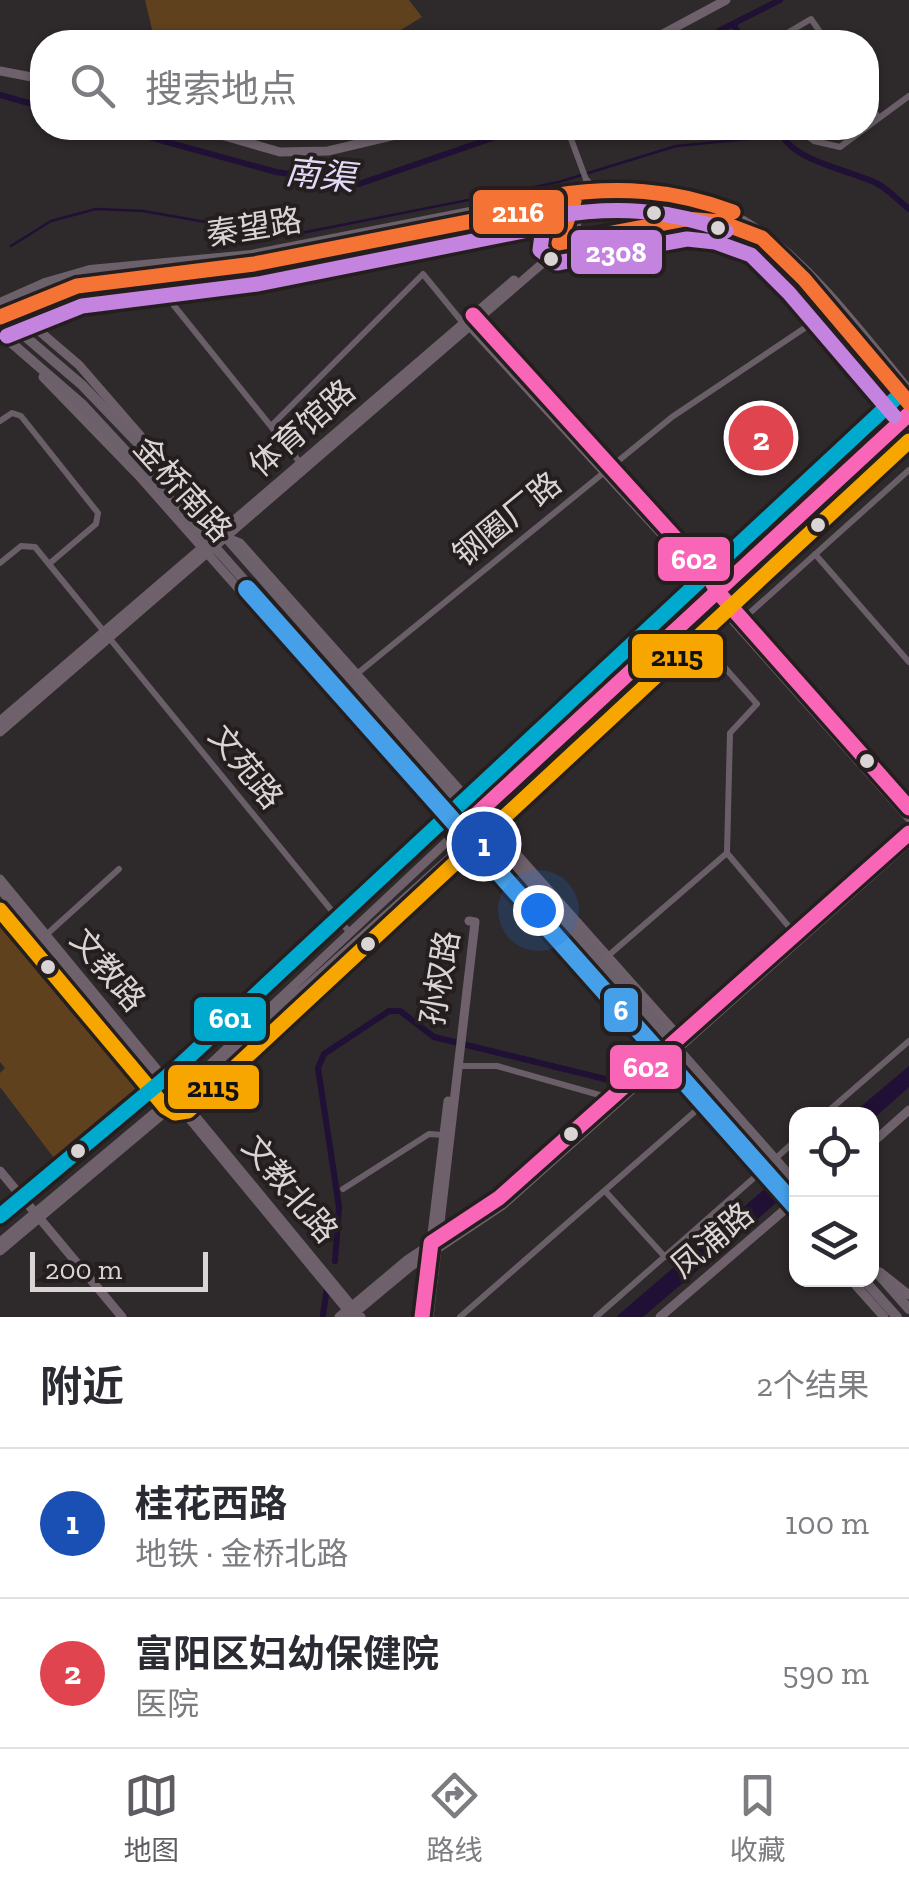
<!DOCTYPE html>
<html lang="zh">
<meta charset="utf-8">
<style>
:root{--surface:#fff;--page:#f2f2f3;--text:#2b2b33;--muted:#7c7c81;--line:#e1e1e2;--accent:#5f5c61}
body{margin:0;font-family:"Zilla Slab","Noto Sans SC",serif;background:var(--page);color:var(--text)}
.controls{position:absolute;right:30px;bottom:30px;display:grid;overflow:hidden;border-radius:20px;box-shadow:0 2px 8px #0004}
.controls button{width:90px;height:90px;display:grid;place-items:center;padding:0;border:0;border-bottom:2px solid var(--line);background:var(--surface);color:var(--text);font:50px sans-serif}
.scale{position:absolute;left:30px;bottom:25px;width:178px;box-sizing:border-box;padding-left:10px;border:5px solid #dad4d5;border-top:0;font-size:28px;line-height:35px;white-space:nowrap;color:#dad4d5;-webkit-text-stroke:8px #251e1f;paint-order:stroke}
.you{position:absolute;left:538px;top:910px;width:35px;height:35px;margin:-25px;border:8px solid #fff;border-radius:50%;background:#1a73e8;box-shadow:0 0 0 15px #1a73e833}
.badge{display:grid;place-items:center;width:65px;height:65px;border-radius:50%;background:var(--accent);color:#fff;font-size:32px;font-weight:700}
.pin{position:absolute;translate:-50% -50%;border:5px solid #fff;box-shadow:0 2px 10px #0006}
.list{margin:0;padding:0;list-style:none}
h2{display:flex;justify-content:space-between;align-items:center;height:130px;margin:0;padding:0 40px;font-size:42px}
h2 small{font-size:32px;font-weight:400;color:var(--muted)}
.list li{display:grid;grid-template-columns:65px 1fr auto;gap:30px;align-items:center;box-sizing:border-box;height:150px;padding:0 40px;border-top:2px solid var(--line)}
.list b{display:block;font-size:38px;white-space:nowrap}
.list p{margin:0;font-size:32px;white-space:nowrap;color:var(--muted)}
.list em{font-size:32px;font-style:normal;color:var(--muted)}
.icon{flex:none;width:55px;height:55px;fill:none;stroke:currentColor;stroke-width:2;stroke-linecap:round;stroke-linejoin:round}
.map{position:relative;flex:none;width:909px;height:1317px;overflow:hidden}
.search{position:absolute;background:var(--surface);box-shadow:0 2px 8px #0004;left:30px;right:30px;top:30px;height:110px;display:flex;align-items:center;gap:25px;box-sizing:border-box;padding:0 35px;border-radius:40px;color:var(--muted);font-size:38px}
.sheet{height:430px;background:var(--surface)}
nav{display:flex;justify-content:space-around;align-items:center;box-sizing:border-box;height:140px;border-top:2px solid var(--line);background:var(--surface);font-size:28px;color:var(--muted)}
nav a{display:grid;justify-items:center;gap:5px}
nav .on{color:var(--accent)}
.map>svg:first-child{display:block}
.green{fill:#5f411e}
.water{fill:#201035}
.lines{fill:none;stroke-linecap:round;stroke-linejoin:round}
.stream{stroke:#201035;stroke-width:2.5}
.canal{stroke:#201035;stroke-width:6}
.street{stroke:#6a5f68;stroke-width:6}
.secondary{stroke:#6e616b;stroke-width:9}
.primary{stroke:#6c606a;stroke-width:10}
.bus-1-casing{stroke:#251e1f;stroke-width:22}
.bus-2-casing{stroke:#251e1f;stroke-width:22}
.bus-3-casing{stroke:#251e1f;stroke-width:22}
.bus-4-casing{stroke:#251e1f;stroke-width:22}
.bus-5-casing{stroke:#251e1f;stroke-width:22}
.bus-1{stroke:#fa66b7;stroke-width:15}
.bus-2{stroke:#f7a600;stroke-width:15}
.bus-3{stroke:#00a9ce;stroke-width:15}
.bus-4{stroke:#f57335;stroke-width:15}
.bus-5{stroke:#c483df;stroke-width:15}
.metro-1-casing{stroke:#251e1f;stroke-width:25}
.metro-1{stroke:#46a0e9;stroke-width:18}
.bus-dot{fill:#dad4d5;stroke:#251e1f;stroke-width:4}
.labels{text-anchor:middle;dominant-baseline:central;stroke-width:8;stroke-linejoin:round;paint-order:stroke}
.street-label{font-size:32px;fill:#dad4d5;stroke:#251e1f}
.water-label{font-size:35px;font-style:italic;fill:#e3daf9;stroke:#251e1f}
.line-badge{stroke:#251e1f;stroke-width:4}
.badge-label{font-size:28px;text-anchor:middle;font-weight:bold;fill:#fff}
.pale-badge-label{font-size:28px;text-anchor:middle;font-weight:bold;fill:#111}
</style>
<div class="map">
<svg width="909" height="1317" viewBox="0 0 909 1317">
<rect width="100%" height="100%" fill="#2e292a"/>
<path class="green" d="M145 0H409L422 17 381 42H248L242 36 232 42H155Z
M0 904 155 1095 63 1170 0 1087V1073L5 1068 0 1062Z"/>
<path class="water" d="M909 1066V1087L872 1120V1114H852Z
M796 1162V1186L643 1317H616Z"/>
<g class="lines">
<path class="stream" d="M11 246 51 221 96 209 143 211 286 236 559 182 676 146 781 136"/>
<path class="canal" d="M733 24 744 42
M697 42 780 0
M0 95 42 107
M116 128 276 172 359 184 521 128
M778 128C790 162 849 169 878 184 889 190 899 201 909 209
M335 1261 339 1207 318 1068 324 1054 389 1011H400L434 1037 613 1081
M323 1315 327 1288"/>
<path class="street" d="M772 42 811 19 827 42
M866 100 879 118 909 96
M567 128 587 182
M797 128 814 141 840 147 879 118
M143 267 302 465
M0 421 12 413 21 416 98 513 96 524 49 564
M271 426 423 274 463 323
M815 554 909 662
M0 563 21 546 35 547 350 933
M743 619 909 470
M696 635 757 704 730 733 727 853 795 934
M358 673 672 417 833 309
M46 935 119 869
M609 955 727 853
M458 1066H497L610 1098
M825 1114 909 1041
M775 1159 796 1140
M343 1189 429 1134 444 1135
M606 1192 665 1257
M460 1317 699 1108
M596 1317 764 1169"/>
<path class="secondary" d="M648 42 726 0
M0 71 42 79
M197 128 280 152 328 151 425 128
M582 190C745 168 817 279 909 390
M582 199C706 185 762 229 839 320 862 347 889 374 909 403
M566 243C614 223 687 210 737 227
M552 248 565 232 576 195
M2 316 24 318 79 365 190 493
M474 316 707 573 717 591 909 808
M467 323 702 578 712 597 909 818
M43 377 138 475 678 1086 747 1161 761 1167
M227 538 240 543 674 1031 673 1043
M0 721 514 280
M0 732 566 243 576 227 587 182
M0 879 361 1317
M0 889 348 1311
M872 1143 909 1110
M0 1171 122 1317
M0 1242 189 1084 455 834
M0 1251 182 1098 465 844
M880 1272 909 1295
M851 1280 884 1317
M339 1317 407 1260 499 1198 909 833
M350 1317 410 1267 503 1205 909 842
M422 1317 448 1101
M429 1317 475 922 469 921
M660 1317 796 1200"/>
<path class="primary" d="M0 303 45 283 90 270 251 255 577 191
M0 315 82 385 200 508 796 1183
M0 317 77 286 254 264 574 201
M0 333 82 404 221 554 796 1205
M455 834 909 414
M465 844 696 635 909 434
M872 1267 909 1309
M864 1280 897 1317"/>
<defs>
<path id="bus-1" d="M473 315 707 573 717 591 909 808
M455 834 909 414
M422 1317 431 1243 499 1198 909 833"/>
<path id="bus-2" d="M0 910 165 1107 175 1113 188 1111 909 441"/>
<path id="bus-3" d="M0 1216 176 1069 895 399"/>
<path id="bus-4" d="M552 196C616 186 673 189 733 212
M0 317 77 286 254 264 574 201 559 243 686 219 720 222 762 238 804 279 909 403"/>
<path id="bus-5" d="M555 216C615 206 669 209 726 231
M7 336 82 306 258 284 543 227 540 250 557 263 687 239 715 242 751 255 789 293 894 416"/>
</defs>
<use href="#bus-1" class="bus-1-casing"/>
<use href="#bus-2" class="bus-2-casing"/>
<use href="#bus-3" class="bus-3-casing"/>
<use href="#bus-4" class="bus-4-casing"/>
<use href="#bus-5" class="bus-5-casing"/>
<use href="#bus-1" class="bus-1"/>
<use href="#bus-2" class="bus-2"/>
<use href="#bus-3" class="bus-3"/>
<use href="#bus-4" class="bus-4"/>
<use href="#bus-5" class="bus-5"/>
<defs>
<path id="metro-1" d="M247 589 796 1207"/>
</defs>
<use href="#metro-1" class="metro-1-casing"/>
<use href="#metro-1" class="metro-1"/>
</g>
<g class="bus-dot">
<circle cx="654" cy="213" r="9"/>
<circle cx="718" cy="228" r="9"/>
<circle cx="551" cy="259" r="9"/>
<circle cx="818" cy="525" r="9"/>
<circle cx="867" cy="761" r="9"/>
<circle cx="368" cy="944" r="9"/>
<circle cx="48" cy="967" r="9"/>
<circle cx="571" cy="1134" r="9"/>
<circle cx="78" cy="1151" r="9"/>
</g>
<g class="labels">
<g class="street-label">
<text transform="translate(254 227) rotate(-9)">秦望路</text>
<text transform="translate(302 428) rotate(-41)">体育馆路</text>
<text transform="translate(183 489) rotate(48)">金桥南路</text>
<text transform="translate(507 519) rotate(-39)">钢圈厂路</text>
<text transform="translate(246 767) rotate(51)">文苑路</text>
<text transform="translate(108 970) rotate(50)">文教路</text>
<text transform="translate(440 978) rotate(-80)">孙权路</text>
<text transform="translate(290 1189) rotate(50)">文教北路</text>
<text transform="translate(712 1240) rotate(-40)">凤浦路</text>
</g>
<g class="water-label">
<text transform="translate(320 175) rotate(6)">南渠</text>
</g>
</g>
<g class="line-badge">
<rect x="471" y="188" width="95" height="48" rx="10" fill="#f57335"/>
<rect x="569" y="228" width="95" height="48" rx="10" fill="#c483df"/>
<rect x="656" y="535" width="76" height="48" rx="10" fill="#fa66b7"/>
<rect x="630" y="632" width="95" height="48" rx="10" fill="#f7a600"/>
<rect x="602" y="986" width="38" height="48" rx="10" fill="#46a0e9"/>
<rect x="192" y="995" width="76" height="48" rx="10" fill="#00a9ce"/>
<rect x="608" y="1043" width="76" height="48" rx="10" fill="#fa66b7"/>
<rect x="166" y="1063" width="95" height="48" rx="10" fill="#f7a600"/>
</g>
<g class="badge-label">
<text x="518" y="222">2116</text>
<text x="616" y="262">2308</text>
<text x="694" y="569">602</text>
<text x="621" y="1020">6</text>
<text x="230" y="1028">601</text>
<text x="646" y="1077">602</text>
</g>
<g class="pale-badge-label">
<text x="677" y="666">2115</text>
<text x="213" y="1097">2115</text>
</g>
</svg>
<div class="controls">
<button><svg class="icon" aria-label="locate" viewBox="0 0 24 24"><circle cx="12" cy="12" r="6"/><path d="M12 2v4M12 18v4M2 12h4M18 12h4"/></svg></button>
<button><svg class="icon" aria-label="layers" viewBox="0 0 24 24"><path d="M12 4l9 5-9 5-9-5zM3 14l9 5 9-5"/></svg></button>
</div>
<div class="scale">200 m</div>
<div class="you"></div>
<div class="pin badge" style="left:484px;top:844px;background:#1a4fb4">1</div>
<div class="pin badge" style="left:761px;top:438px;background:#e0444e">2</div>
<div class="search"><svg class="icon" aria-label="search" viewBox="0 0 24 24"><circle cx="10" cy="10" r="6"/><path d="M15 15l6 6"/></svg>搜索地点</div>
</div>
<section class="sheet">
<h2>附近<small>2个结果</small></h2>
<ul class="list">
<li><span class="badge" style="background:#1a4fb4">1</span><div><b>桂花西路</b><p>地铁 · 金桥北路</p></div><em>100 m</em></li>
<li><span class="badge" style="background:#e0444e">2</span><div><b>富阳区妇幼保健院</b><p>医院</p></div><em>590 m</em></li>
</ul>
</section>
<nav>
<a class="on"><svg class="icon" aria-label="map" viewBox="0 0 24 24"><path d="M3 6l6-2 6 2 6-2v14l-6 2-6-2-6 2zM9 4v14M15 6v14"/></svg>地图</a>
<a><svg class="icon" aria-label="directions" viewBox="0 0 24 24"><path d="M12 3l9 9-9 9-9-9zM9 14v-3h6M13 9l2 2-2 2"/></svg>路线</a>
<a><svg class="icon" aria-label="saved" viewBox="0 0 24 24"><path d="M7 4h10v16l-5-4-5 4z"/></svg>收藏</a>
</nav>
